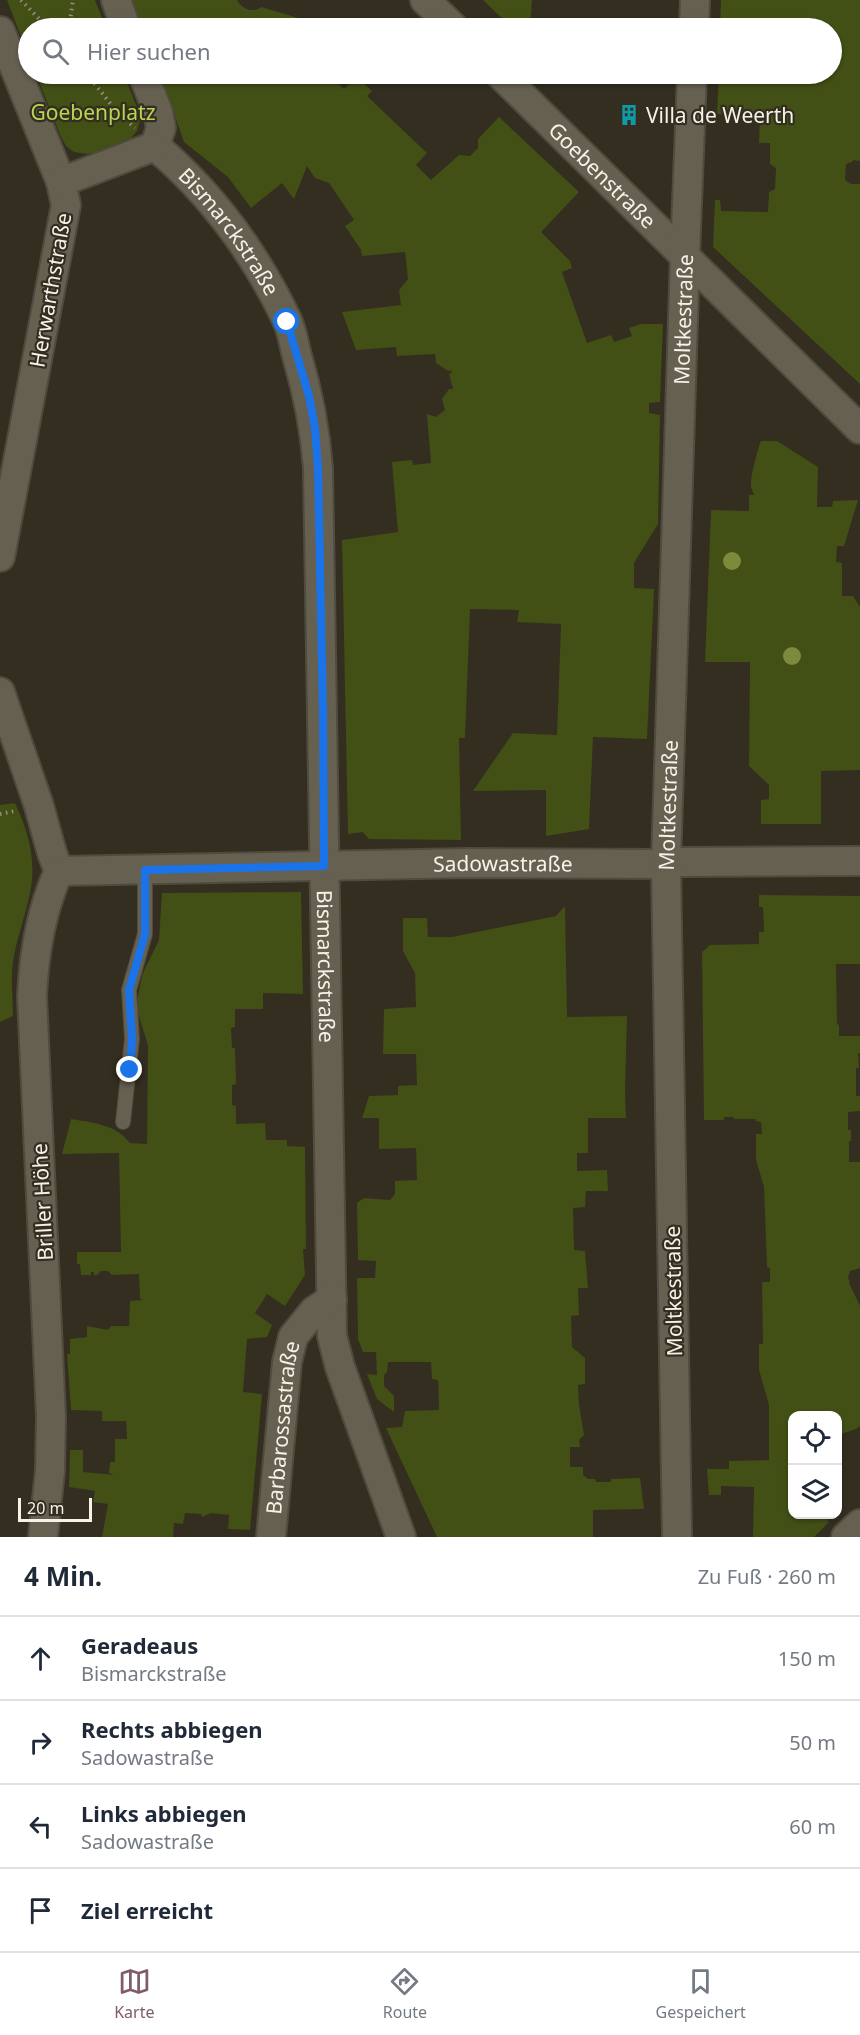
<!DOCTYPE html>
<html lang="de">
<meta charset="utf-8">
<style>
:root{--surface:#fff;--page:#f2f2f3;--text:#1f2937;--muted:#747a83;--line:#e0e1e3;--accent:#7f5c66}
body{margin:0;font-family:"Noto Sans",sans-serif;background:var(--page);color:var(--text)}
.controls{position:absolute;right:18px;bottom:18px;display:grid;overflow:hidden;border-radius:12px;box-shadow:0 2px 4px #0004}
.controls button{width:54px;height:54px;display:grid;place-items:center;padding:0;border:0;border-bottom:2px solid var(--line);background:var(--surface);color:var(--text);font:30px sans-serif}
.scale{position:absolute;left:18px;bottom:15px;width:74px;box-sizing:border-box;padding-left:6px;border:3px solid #f5f2e9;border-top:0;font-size:16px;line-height:21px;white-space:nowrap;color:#f5f2e9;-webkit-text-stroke:4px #332e20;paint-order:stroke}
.stop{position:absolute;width:18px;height:18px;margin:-14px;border:4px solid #1a73e8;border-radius:50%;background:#fff}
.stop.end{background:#1a73e8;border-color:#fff;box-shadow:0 2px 6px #0008}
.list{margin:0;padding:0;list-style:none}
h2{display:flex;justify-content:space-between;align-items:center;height:78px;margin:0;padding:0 24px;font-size:26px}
h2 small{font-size:20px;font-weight:400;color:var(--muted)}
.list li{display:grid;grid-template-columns:39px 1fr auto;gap:18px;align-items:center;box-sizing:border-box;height:84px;padding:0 24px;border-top:2px solid var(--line)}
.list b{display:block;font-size:22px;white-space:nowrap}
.list p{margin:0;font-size:20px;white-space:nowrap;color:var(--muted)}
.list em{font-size:20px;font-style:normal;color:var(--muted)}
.icon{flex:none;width:33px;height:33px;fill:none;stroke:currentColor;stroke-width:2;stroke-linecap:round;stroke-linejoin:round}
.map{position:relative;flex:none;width:860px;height:1537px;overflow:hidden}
.search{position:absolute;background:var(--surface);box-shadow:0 2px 4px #0004;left:18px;right:18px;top:18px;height:66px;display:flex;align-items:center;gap:15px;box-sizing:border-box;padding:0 21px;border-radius:33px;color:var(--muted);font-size:22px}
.sheet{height:414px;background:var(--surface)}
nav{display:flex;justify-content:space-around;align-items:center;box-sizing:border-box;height:84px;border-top:2px solid var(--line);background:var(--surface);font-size:16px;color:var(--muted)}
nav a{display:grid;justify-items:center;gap:3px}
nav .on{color:var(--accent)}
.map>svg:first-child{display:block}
.green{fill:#424f15}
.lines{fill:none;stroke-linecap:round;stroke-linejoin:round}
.lane-casing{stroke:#4f4b3f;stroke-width:16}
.street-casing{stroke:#4f4b3f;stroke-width:32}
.path{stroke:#949085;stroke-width:4;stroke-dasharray:1.5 4.5;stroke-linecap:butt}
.lane{stroke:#666051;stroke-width:14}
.street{stroke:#666051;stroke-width:28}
.tree{fill:#7c8a3c}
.route{stroke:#1a73e8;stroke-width:8}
.labels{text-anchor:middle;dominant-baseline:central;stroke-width:4.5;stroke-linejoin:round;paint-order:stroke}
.park-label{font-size:21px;fill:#b8d653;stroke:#332e20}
.poi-label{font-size:21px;fill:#f5f2e9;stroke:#332e20;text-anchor:start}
.street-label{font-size:21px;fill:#f5f2e9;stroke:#332e20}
</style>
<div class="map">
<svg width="860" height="1537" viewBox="0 0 860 1537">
<rect width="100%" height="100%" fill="#332e20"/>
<path class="green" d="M7 0H95L106 28H28V55Z
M131 0H237C241 8 252 14 261 7L309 21H327L332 25V28H142Z
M483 0H532L530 28H512Z
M721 0H860V161L853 160 852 162 846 164 845 180 851 184H860V384L713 247 715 200H720L721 211 768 212 769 192 775 189 776 168 770 164V143H759L760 116 717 114 719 74H832V28H720Z
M36 74H124L141 118 137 131 131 138 94 153 87 154 74 152 66 146 61 137Z
M160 74H328L344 89 357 77 372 91 367 96 427 153 416 165 431 180 459 155 470 156 478 148V139L499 117 579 192 541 232 570 261 572 268 562 272 587 343 611 335 614 342 632 336 629 328 641 324H663L660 402 649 403V413L660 415 658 524 634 563V588L654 589 647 739 593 737 589 829 546 836V790L473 791 513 733 557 735 561 624 517 622 519 610 470 609 465 738H459L461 840 369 839 363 832 348 834 342 540 398 532 392 462 412 460 413 465 431 463 427 414 436 417 445 410 442 399 449 389H453L449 374 452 373 451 370 448 371 436 363 435 354 397 356 396 347 356 350 342 312 401 305 399 290 408 279 405 252 362 256 361 250 345 226 354 220 329 183 315 178 307 166 294 199 282 183 251 208 228 177 184 142Z
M761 441H777L818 467 817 507H832L833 501 858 500 844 546H837L836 562 842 563V596H853L860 607V770L821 771V824H761V800L769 799V785L749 766 750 662H705L711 510 749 511V495H754C753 492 751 488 751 485 750 479 758 447 761 441Z
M15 803C28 831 37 860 30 893 26 914 18 934 14 956 10 975 13 997 13 1016L0 1022V805Z
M301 892 303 994 263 993V1009H235V1027L231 1028 232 1048H235L236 1084 232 1085V1105L236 1106V1124L265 1123 266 1140H287V1146L305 1147 306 1249H303L305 1275 285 1306 267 1294 255 1313 272 1325 267 1337 247 1339 243 1392 262 1394 250 1530 228 1529 229 1515 211 1513 202 1517 201 1514 185 1513 183 1524 174 1523 173 1537H102L108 1504 93 1502 95 1491 69 1487 70 1450H83V1472L114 1475 109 1473 110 1462H115V1439H127L126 1421H102V1411L71 1410 67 1354H70V1339L87 1337V1326L108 1330 111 1326H129L130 1301 143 1300 140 1299 139 1274 112 1275 108 1271H101L97 1275H94V1272H91V1275H81L80 1264H77V1252H121L119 1153 62 1154 71 1119C94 1123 115 1124 130 1143L147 1144 148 1045 136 1007 142 975 159 940 162 893Z
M759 895 860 896V964H836L837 1024 839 1025V1036H860V1024V1053H858L859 1068H856V1096H860V1111L848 1112V1130H851V1141H849V1162H860V1268L850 1271 848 1278 850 1282 849 1283 860 1306V1426C854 1432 845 1430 838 1437V1416H792V1514L825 1515 829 1522 814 1537H753L754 1487 721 1486V1495H709L707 1469H729V1461L769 1460V1405L759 1370V1344H763L762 1282H770V1268L767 1267 764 1187 756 1160V1134H762L761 1122 756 1121 755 1119H734L733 1117H724V1120H704L702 952 710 945 759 944V932H764L763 907H759Z
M565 906 567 1017 627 1016 625 1093 626 1118H588V1153H577V1171L607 1170 608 1191H586L585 1207 573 1208 574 1250 585 1251 588 1288H578L579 1315 571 1316 572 1347 585 1358V1384L578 1385 579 1405 584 1435 579 1440 580 1447H570V1467H583V1475L588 1479H595L596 1482H611V1479L640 1478 644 1509 593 1510V1537H437L386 1428 402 1427 405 1411 439 1410 438 1380 432 1379 431 1362H388L387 1372 384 1375V1386L394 1396V1412L377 1399 367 1374 377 1375 376 1352H363L358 1339 357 1278H375L376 1261 358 1260 357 1203 364 1198 390 1200 395 1194V1181L417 1180 416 1148 379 1149V1118H362L369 1096 398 1095V1086L417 1085 416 1054H383L384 1009 416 1007 415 973 403 951V918H427L428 937H452L556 916Z"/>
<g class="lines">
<defs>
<path id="lane" d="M123 1122 132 1039 129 990 145 934V870"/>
<g id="street">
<path d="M116 0 126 28"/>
<path d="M425 0 454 28"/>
<path d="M694 28 695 0"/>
<path d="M0 31 61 182 66 205 0 557"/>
<path d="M143 74 158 112 161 128 155 146"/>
<path id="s1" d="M500 74 860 429"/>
<path id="s2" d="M155 146C212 194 255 253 287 320 292 331 294 344 297 356 308 393 315 429 318 468L332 1336 340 1367 401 1537"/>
<path d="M61 182 155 146"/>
<path d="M0 692 39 806 52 853 59 871"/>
<path id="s3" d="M59 871 468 863 666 864 680 862 860 861"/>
<path d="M43 1537 50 1471 51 1417 32 996C34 953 41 910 59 871"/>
<path id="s4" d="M271 1537 287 1362 293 1337 314 1311 332 1299"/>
<path id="s5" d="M677 1537 666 864 685 256 692 74"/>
<path d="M846 1537 860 1524"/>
</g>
</defs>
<use href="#lane" class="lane-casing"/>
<use href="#street" class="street-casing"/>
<path class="path" d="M21 0 48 28
M69 28 73 0
M87 74 117 112 135 128
M0 814 15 811"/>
<use href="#lane" class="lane"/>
<use href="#street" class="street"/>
</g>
<g class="tree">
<circle cx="732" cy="561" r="9"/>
<circle cx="792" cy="656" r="9"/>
</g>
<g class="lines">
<path class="route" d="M130 1070 132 1039 129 990 145 934V870L324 866 323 713 318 468 315 428 309 396 287 322"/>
</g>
<defs>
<symbol id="building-bare" viewBox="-9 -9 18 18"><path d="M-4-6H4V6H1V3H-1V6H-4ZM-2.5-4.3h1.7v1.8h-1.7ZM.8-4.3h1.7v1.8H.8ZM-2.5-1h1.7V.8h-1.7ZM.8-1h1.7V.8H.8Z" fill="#0f9aa8" stroke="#332e20" stroke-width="2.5" paint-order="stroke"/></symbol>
</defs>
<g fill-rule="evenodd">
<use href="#building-bare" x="614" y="100" width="30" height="30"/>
</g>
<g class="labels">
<g class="park-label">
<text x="93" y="112">Goebenplatz</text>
</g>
<g class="poi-label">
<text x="646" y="115">Villa de Weerth</text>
</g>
<g class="street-label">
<text stroke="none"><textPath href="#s1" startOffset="144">Goebenstraße</textPath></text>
<text stroke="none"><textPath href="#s2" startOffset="114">Bismarckstraße</textPath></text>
<text transform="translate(50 290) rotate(-80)">Herwarthstraße</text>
<text stroke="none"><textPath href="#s5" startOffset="1218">Moltkestraße</textPath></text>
<text stroke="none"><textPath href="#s5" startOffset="732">Moltkestraße</textPath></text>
<text stroke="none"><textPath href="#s3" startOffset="444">Sadowastraße</textPath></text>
<text stroke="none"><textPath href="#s2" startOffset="870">Bismarckstraße</textPath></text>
<text transform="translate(42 1202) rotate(-93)">Briller Höhe</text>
<text transform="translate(673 1291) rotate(-91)">Moltkestraße</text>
<text stroke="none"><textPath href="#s4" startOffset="110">Barbarossastraße</textPath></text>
</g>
</g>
</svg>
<div class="controls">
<button><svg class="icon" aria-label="locate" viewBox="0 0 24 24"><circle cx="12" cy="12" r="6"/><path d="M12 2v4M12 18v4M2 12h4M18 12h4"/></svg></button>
<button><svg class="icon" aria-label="layers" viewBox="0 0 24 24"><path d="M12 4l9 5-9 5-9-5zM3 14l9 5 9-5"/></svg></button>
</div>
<div class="scale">20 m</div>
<div class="stop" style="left:287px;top:322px"></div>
<div class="stop end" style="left:130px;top:1070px"></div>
<div class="search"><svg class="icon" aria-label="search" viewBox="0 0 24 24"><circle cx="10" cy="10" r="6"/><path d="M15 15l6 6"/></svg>Hier suchen</div>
</div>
<section class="sheet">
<h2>4 Min.<small>Zu Fuß · 260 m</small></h2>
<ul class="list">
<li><svg class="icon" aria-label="ahead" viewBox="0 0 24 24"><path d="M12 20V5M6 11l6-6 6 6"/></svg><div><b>Geradeaus</b><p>Bismarckstraße</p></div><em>150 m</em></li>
<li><svg class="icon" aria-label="right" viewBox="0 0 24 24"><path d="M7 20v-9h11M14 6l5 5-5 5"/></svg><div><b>Rechts abbiegen</b><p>Sadowastraße</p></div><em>50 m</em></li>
<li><svg class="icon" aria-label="left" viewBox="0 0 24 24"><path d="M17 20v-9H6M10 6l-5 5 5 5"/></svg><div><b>Links abbiegen</b><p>Sadowastraße</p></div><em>60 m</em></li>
<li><svg class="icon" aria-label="arrive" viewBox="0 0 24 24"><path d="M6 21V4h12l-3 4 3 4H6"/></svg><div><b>Ziel erreicht</b></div></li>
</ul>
</section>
<nav>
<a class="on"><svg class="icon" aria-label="map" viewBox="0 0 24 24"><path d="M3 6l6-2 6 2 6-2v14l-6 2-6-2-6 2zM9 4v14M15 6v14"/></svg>Karte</a>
<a><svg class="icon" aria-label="directions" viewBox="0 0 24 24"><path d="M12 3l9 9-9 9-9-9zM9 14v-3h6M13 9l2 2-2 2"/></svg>Route</a>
<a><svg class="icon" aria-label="saved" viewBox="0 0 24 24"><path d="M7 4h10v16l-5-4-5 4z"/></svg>Gespeichert</a>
</nav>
